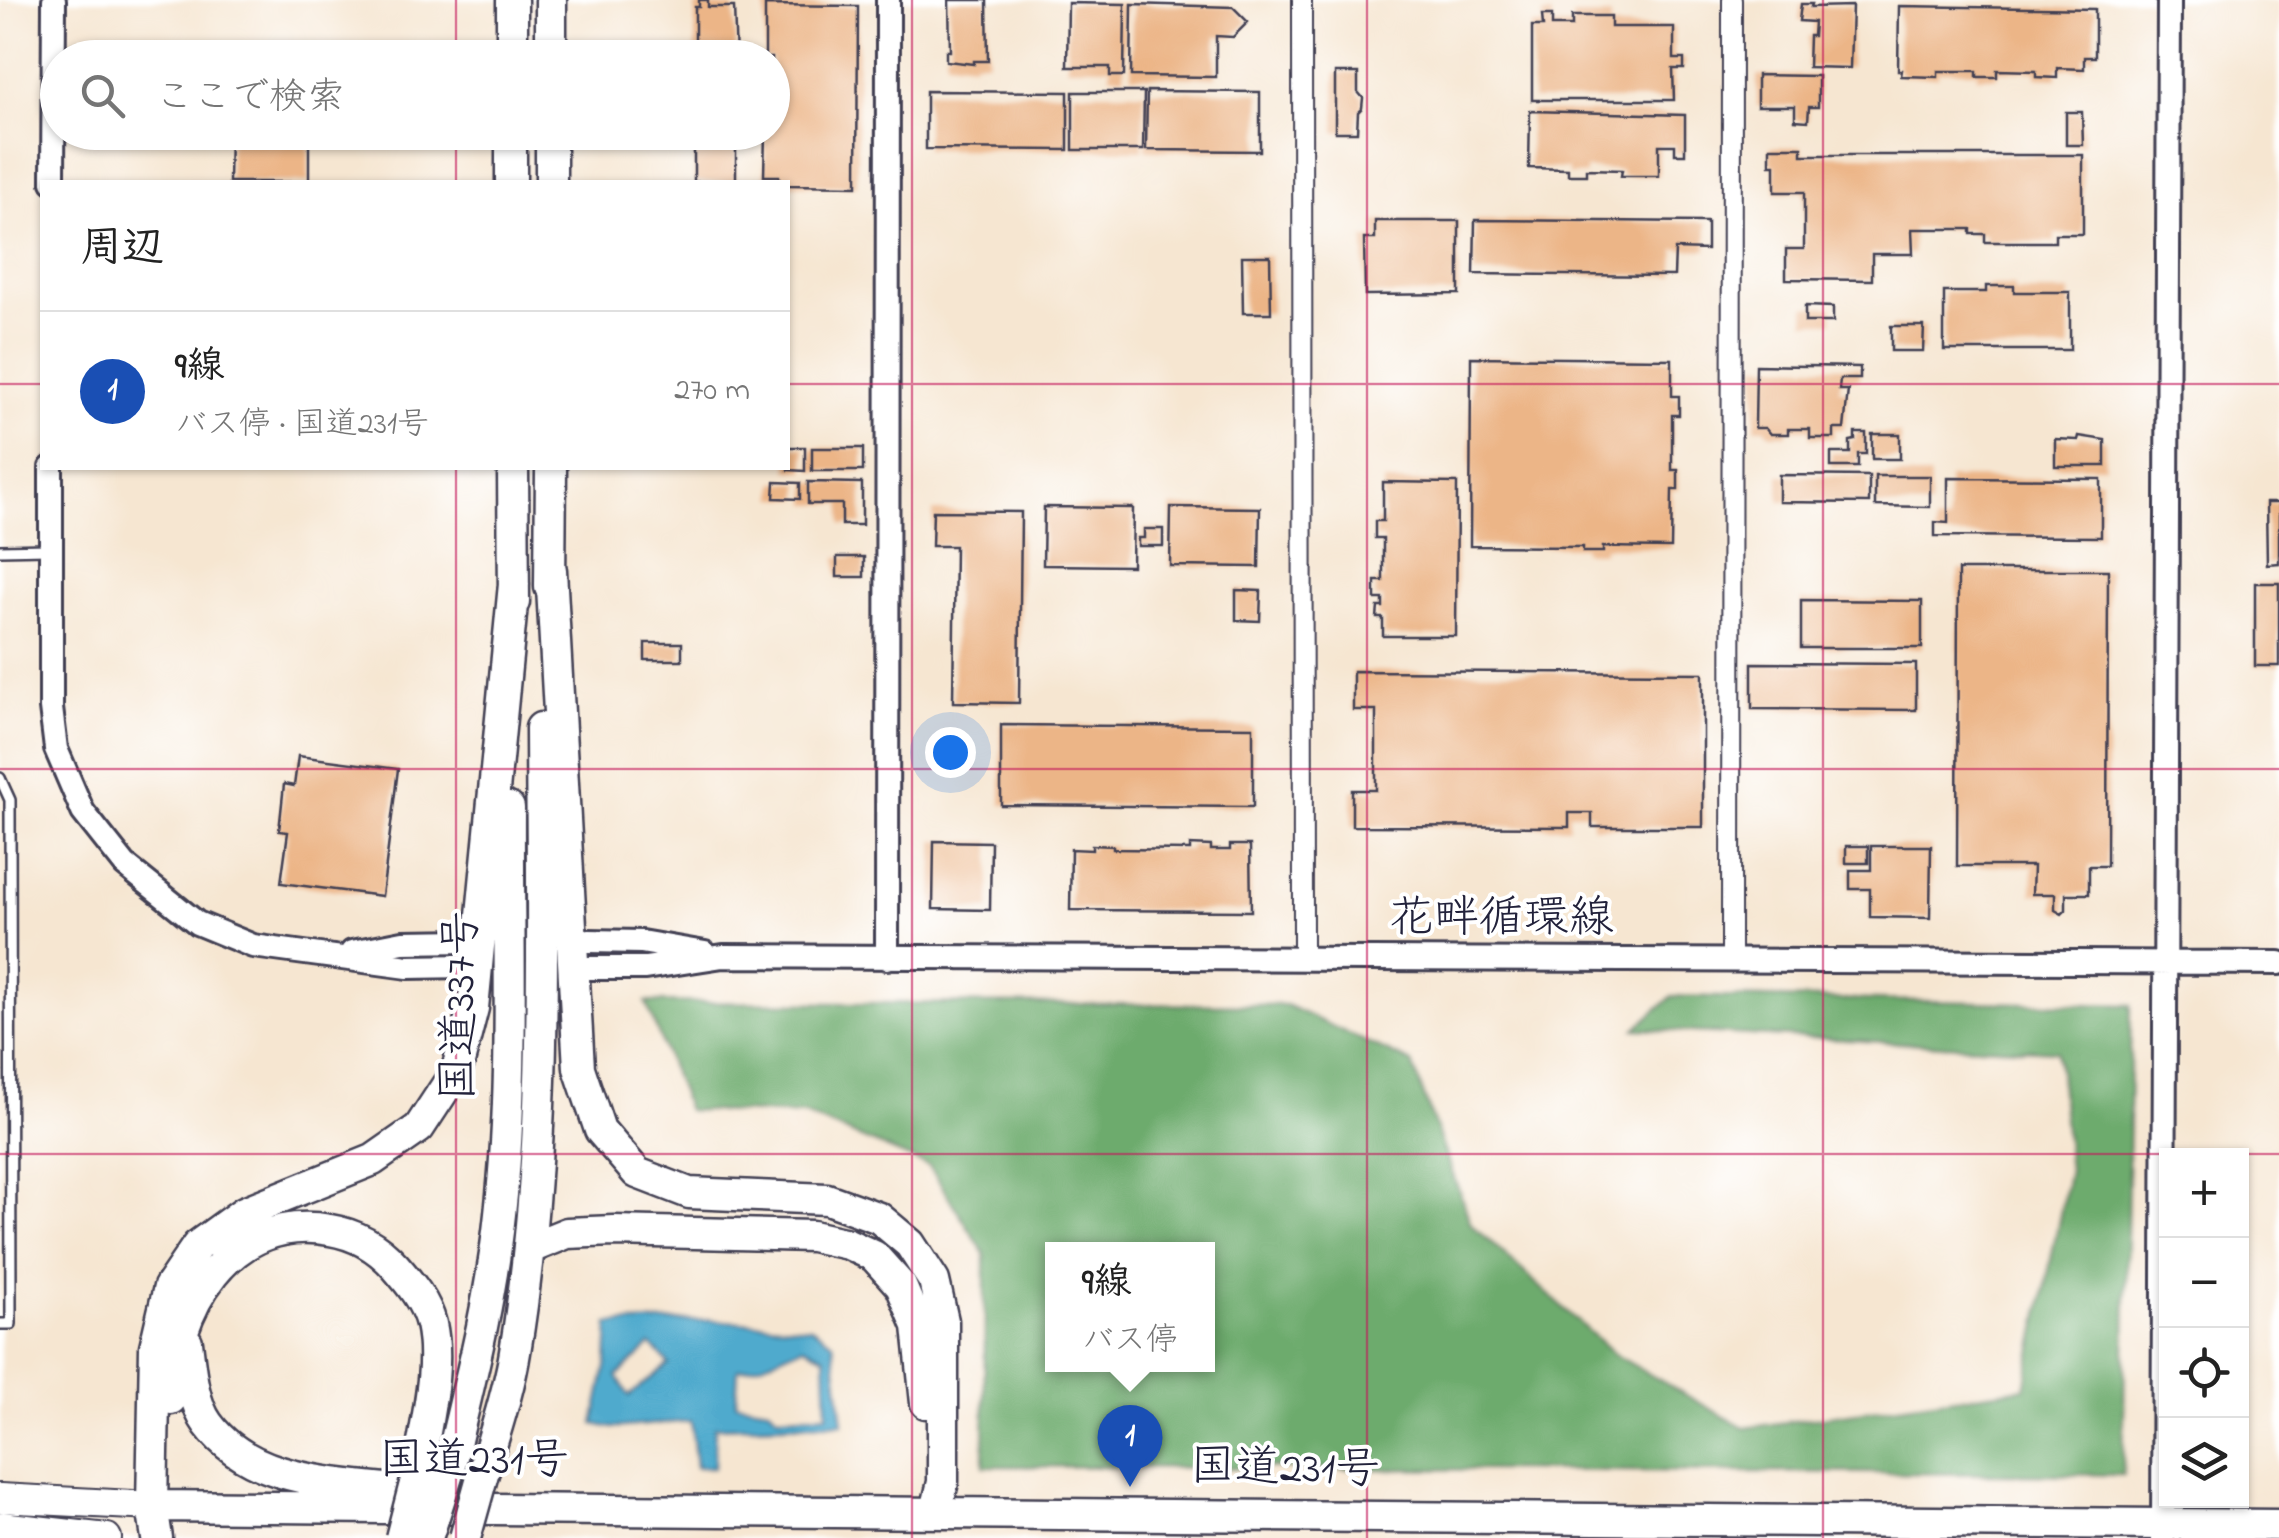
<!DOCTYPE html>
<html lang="ja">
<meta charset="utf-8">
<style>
:root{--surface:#fff;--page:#f6f6f6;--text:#222;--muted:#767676;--line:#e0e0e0;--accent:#111827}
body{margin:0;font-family:"Indie Flower","Klee One",sans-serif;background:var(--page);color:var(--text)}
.controls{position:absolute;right:30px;bottom:30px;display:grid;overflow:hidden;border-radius:0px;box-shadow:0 2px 8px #0004}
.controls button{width:90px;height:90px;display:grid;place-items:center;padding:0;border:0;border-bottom:2px solid var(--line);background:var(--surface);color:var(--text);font:50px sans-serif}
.you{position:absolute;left:950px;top:752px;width:35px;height:35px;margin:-25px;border:8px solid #fff;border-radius:50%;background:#1a73e8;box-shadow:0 0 0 15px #1a73e833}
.badge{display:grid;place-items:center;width:65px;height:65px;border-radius:50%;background:var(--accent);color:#fff;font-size:32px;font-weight:700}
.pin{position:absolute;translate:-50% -82px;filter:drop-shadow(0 2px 5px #0008)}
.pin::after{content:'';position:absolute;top:52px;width:35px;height:30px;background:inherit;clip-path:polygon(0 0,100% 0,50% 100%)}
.popup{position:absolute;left:1045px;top:1242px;width:170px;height:130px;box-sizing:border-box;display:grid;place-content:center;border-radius:0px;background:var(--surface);filter:drop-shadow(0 2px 8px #0005);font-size:32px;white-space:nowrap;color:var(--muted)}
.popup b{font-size:38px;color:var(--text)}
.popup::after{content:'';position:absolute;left:50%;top:100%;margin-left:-20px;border:20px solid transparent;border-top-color:var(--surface)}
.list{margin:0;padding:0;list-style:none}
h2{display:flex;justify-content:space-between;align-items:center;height:130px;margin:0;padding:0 40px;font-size:42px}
h2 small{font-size:32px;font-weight:400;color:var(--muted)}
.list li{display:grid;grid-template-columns:65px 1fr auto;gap:30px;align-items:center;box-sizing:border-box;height:160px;padding:0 40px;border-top:2px solid var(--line)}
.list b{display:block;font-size:38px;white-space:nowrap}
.list p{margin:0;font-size:32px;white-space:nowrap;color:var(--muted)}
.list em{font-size:32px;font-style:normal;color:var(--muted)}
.icon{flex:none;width:55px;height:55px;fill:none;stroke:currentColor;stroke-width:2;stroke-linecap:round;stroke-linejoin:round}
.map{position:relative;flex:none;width:2279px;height:1538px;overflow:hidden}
.search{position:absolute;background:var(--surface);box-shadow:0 2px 8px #0004;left:40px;top:40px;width:750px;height:110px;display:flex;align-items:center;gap:25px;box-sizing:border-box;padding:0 35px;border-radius:55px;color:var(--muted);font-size:38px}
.panel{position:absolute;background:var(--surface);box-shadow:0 2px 8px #0004;left:40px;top:180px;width:750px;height:290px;border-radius:0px}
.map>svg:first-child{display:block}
.forest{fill:#6dab6d;stroke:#486654;stroke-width:2.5;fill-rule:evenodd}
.water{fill:#4faacd;stroke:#386684;stroke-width:2.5;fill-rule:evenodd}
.building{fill:#ecb587}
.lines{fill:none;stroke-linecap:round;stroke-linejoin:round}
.service-casing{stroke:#423f52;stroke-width:14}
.minor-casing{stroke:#423f52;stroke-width:22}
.tertiary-casing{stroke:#423f52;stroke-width:28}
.primary-casing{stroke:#423f52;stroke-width:32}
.trunk-casing{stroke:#423f52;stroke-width:35}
.service{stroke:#fff;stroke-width:9}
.minor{stroke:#fff;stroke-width:18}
.tertiary{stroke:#fff;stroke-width:22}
.primary{stroke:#fff;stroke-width:28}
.trunk{stroke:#fff;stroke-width:30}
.trunk-bridge-casing{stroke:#423f52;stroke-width:35;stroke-linecap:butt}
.trunk-bridge{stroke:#fff;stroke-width:30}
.grid{fill:none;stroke:#c2185b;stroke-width:2.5;stroke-opacity:0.55}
.labels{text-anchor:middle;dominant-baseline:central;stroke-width:8;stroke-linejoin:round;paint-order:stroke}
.street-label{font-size:45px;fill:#22223b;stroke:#fff}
</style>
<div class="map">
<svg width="2279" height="1538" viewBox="0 0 2279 1538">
<rect width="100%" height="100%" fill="#fff"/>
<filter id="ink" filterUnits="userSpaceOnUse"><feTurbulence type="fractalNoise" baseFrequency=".01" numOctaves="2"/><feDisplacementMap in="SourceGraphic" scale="20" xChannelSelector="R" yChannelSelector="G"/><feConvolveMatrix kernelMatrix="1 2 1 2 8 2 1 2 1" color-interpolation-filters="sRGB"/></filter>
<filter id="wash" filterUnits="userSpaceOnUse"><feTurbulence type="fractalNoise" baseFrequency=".0048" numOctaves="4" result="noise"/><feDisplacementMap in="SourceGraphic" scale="40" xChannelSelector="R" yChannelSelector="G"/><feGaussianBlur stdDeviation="2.25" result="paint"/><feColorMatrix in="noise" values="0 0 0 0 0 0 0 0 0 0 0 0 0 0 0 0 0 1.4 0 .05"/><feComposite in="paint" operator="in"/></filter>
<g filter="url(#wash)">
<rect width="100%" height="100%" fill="#f6e6d1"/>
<path class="forest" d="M1672 996 2131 1005 2123 1475 984 1466 985 1254 929 1166 805 1115 687 1110 646 1002 1286 1005 1412 1063 1471 1224 1614 1354 1744 1428 2025 1388 2069 1170 2057 1051 1635 1029ZM1052 1250H1208V1364H1052Z"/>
<path class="water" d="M710 1320 811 1327 833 1342 843 1423 715 1427 714 1467H696L691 1421 613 1428 594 1424 607 1362 609 1324ZM651 1345 669 1364 629 1396 617 1376ZM804 1346 825 1356 827 1414 778 1416 769 1408 736 1403 738 1369C766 1367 779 1354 804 1346Z"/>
<g id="blocks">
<path class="building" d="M699 0H708V7H734L736 58H695V7H699Z
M949 0H987L988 61H974V64L946 61V51H950Z
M1068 3 1125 4 1124 76H1110V67H1067Z
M1132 4 1233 7 1248 22 1233 37 1216 36V77L1131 76Z
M1801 4H1812L1811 7 1852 6 1850 68 1808 67 1809 36H1813L1814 22 1799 21Z
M765 5 858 6 857 186 788 185 779 182V176H764L765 132H772V58H765Z
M1899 6 2095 9V57H2084V69L2057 68V78L2036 77V71L1997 70V77H1977V71H1938V77L1901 76 1902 70H1898Z
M1542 15H1552V26H1572V16H1611V27H1674V59H1684V69H1673L1674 100H1532V26H1543Z
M233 46 307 47V58H233Z
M1335 73H1358V92L1363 98 1362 108 1358 112 1357 132H1335Z
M1757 75 1818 76V107H1809L1808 121 1795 120V106H1757Z
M926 91 1068 92V150L926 149Z
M1147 91 1260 92V151L1146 150Z
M1073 92H1144L1143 150H1073Z
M1530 111 1685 115V154H1675V145H1659V176H1621L1622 170 1586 169V175H1568V169L1529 168Z
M2066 112H2082L2083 145H2066Z
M230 132H309V182H229Z
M694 132H736V182H694Z
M1770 147H1802V155H2083V234H2055V242H1985V234H1971V229H1912L1913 254H1872V280L1786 279V249H1804V192H1775V165H1770Z
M1475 220 1707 222V250L1675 249 1674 276 1474 274Z
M1375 221H1459V294L1365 295 1364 239H1375Z
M1242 256H1270L1271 313H1243Z
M1986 286H2014V292H2070V350H1944V292H1986Z
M1805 306 1833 307V322H1805Z
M1891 326H1924L1923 351H1891Z
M1471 357 1672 359V396H1679V415H1672V470H1678V490H1672L1671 548 1603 547V552H1583V547L1470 546Z
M1756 365 1860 367V379H1840L1839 390H1848L1844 429H1834V438H1810V429H1788V434H1770L1765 428H1755Z
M1855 433H1866V454H1858V467H1831V453H1850V441L1855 440Z
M1872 434H1900V459H1872Z
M2079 436 2105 440V466H2055V439L2078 440Z
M788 447H805V471L788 470Z
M812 448H863V471H812Z
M1779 475 1869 476V503L1779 502Z
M1875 476H1930V507L1875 506Z
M1948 478 2101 479V537L1935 536V522L1948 523Z
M775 482 800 483V499L774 498Z
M808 482 862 483V525H842V504H808Z
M1383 482 1457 483 1456 636H1383V618H1377L1378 607H1383V599H1375V581H1383V538H1375V521H1383Z
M2266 503H2279V563L2267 564Z
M1044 507 1133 508 1132 566 1043 565Z
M1171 507 1260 508 1259 567 1170 566Z
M933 511 1021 512 1019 703 953 702 955 546H932Z
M1144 529H1163V546H1138V538H1144Z
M837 557H864V577H837Z
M1958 570H2108L2107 866H2089V894H2066V910L2062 914 2055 910V894H2032L2033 866H1957Z
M2255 583H2279V666H2255Z
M1236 590 1261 591 1260 621 1236 620Z
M1801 600 1922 601V648H1801Z
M645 643H682V660H645Z
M1752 663 1916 664V710L1752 709Z
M1353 671 1703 673V827H1592V813H1569V827L1352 826V790H1376V710H1353Z
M1001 725 1253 727V807L1001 805Z
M298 756 398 769 382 896 281 883 288 832 279 831 284 784 294 786Z
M934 841 991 842 990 910 933 909Z
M1092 845 1113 846V849L1190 850V845L1211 846V850H1230V845H1250L1251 911 1070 910 1071 849 1092 850Z
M1846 846H1868V863H1846Z
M1871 846H1931L1930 918 1870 917V889H1850V870H1871Z"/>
</g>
</g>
<g filter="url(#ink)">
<use href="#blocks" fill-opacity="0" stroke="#423f52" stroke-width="2.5"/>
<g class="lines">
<defs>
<path id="service" d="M0 550 47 549
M0 778 10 800 11 1324H0"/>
<path id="minor" d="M1302 0 1303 959
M1731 961 1732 0"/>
<path id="tertiary" d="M53 182 54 0
M51 468V708L56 749 83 812 125 865 197 923 253 946 408 967 466 966
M589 941 641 942 705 953
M352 952 403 942 468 941
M887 958 888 0
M588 968H645L723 956 2279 963
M2163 1538 2169 0"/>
<path id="primary" d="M0 1498 152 1506
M0 1526 107 1538"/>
<path id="trunk" d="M512 58V0
M551 58V0
M511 182V132
M551 182V132
M513 468 514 602
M551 570 579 1068 600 1130 637 1173 689 1193 827 1199 879 1218 910 1244 934 1281 943 1321V1482L936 1511
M550 587 551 468
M530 1248 567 1233 614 1231 812 1236 848 1244 874 1256 901 1286 918 1326 926 1403
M187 1342C190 1367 193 1404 208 1424 253 1485 341 1482 409 1492
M171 1399C173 1310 228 1212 330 1230 355 1234 378 1247 395 1266 409 1282 426 1302 431 1324 441 1369 425 1423 419 1468
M449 1469C469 1385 491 1301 500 1214 515 1080 508 942 509 808
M484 1470C495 1431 509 1391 515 1352 549 1145 542 937 541 728
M152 1506 2279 1525
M157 1538 152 1506 155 1347 169 1287 197 1246 244 1212 373 1160 419 1128 457 1070 473 1008 514 584"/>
</defs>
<use href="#service" class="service-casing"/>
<use href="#minor" class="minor-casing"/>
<use href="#tertiary" class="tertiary-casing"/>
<use href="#primary" class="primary-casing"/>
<use href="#trunk" class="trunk-casing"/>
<use href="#service" class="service"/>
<use href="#minor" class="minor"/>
<use href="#tertiary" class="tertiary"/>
<use href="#primary" class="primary"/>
<use href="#trunk" class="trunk"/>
<defs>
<path id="trunk-bridge" d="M401 1538 419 1468
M427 1538 449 1469
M465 1538 484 1470"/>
</defs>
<use href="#trunk-bridge" class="trunk-bridge-casing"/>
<use href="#trunk-bridge" class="trunk-bridge"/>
</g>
</g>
<path class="grid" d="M456 0V58M912 0V1538M1367 0V1538M1823 0V1538M456 132V182M0 384H42M788 384H2279M456 468V1538M0 769H2279M0 1154H2279"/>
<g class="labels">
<g class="street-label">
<text x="1501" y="920">花畔循環線</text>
<text transform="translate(462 1006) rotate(-89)">国道337号</text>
<text x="474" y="1462">国道231号</text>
<text transform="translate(1285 1470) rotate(1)">国道231号</text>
</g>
</g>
</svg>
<div class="controls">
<button>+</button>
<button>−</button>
<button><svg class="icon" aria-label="locate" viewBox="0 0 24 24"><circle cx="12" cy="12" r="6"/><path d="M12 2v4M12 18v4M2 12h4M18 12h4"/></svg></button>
<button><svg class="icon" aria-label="layers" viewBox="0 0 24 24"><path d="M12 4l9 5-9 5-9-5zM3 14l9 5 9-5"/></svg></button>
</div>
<div class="you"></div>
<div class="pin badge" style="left:1130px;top:1487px;background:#1a4fb4">1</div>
<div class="popup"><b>9線</b>バス停</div>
<div class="search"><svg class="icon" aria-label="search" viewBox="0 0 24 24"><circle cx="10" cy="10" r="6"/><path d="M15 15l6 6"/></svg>ここで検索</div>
<section class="panel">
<h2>周辺<small></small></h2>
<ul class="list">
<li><span class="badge" style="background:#1a4fb4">1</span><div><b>9線</b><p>バス停 · 国道231号</p></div><em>270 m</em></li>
</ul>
</section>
</div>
